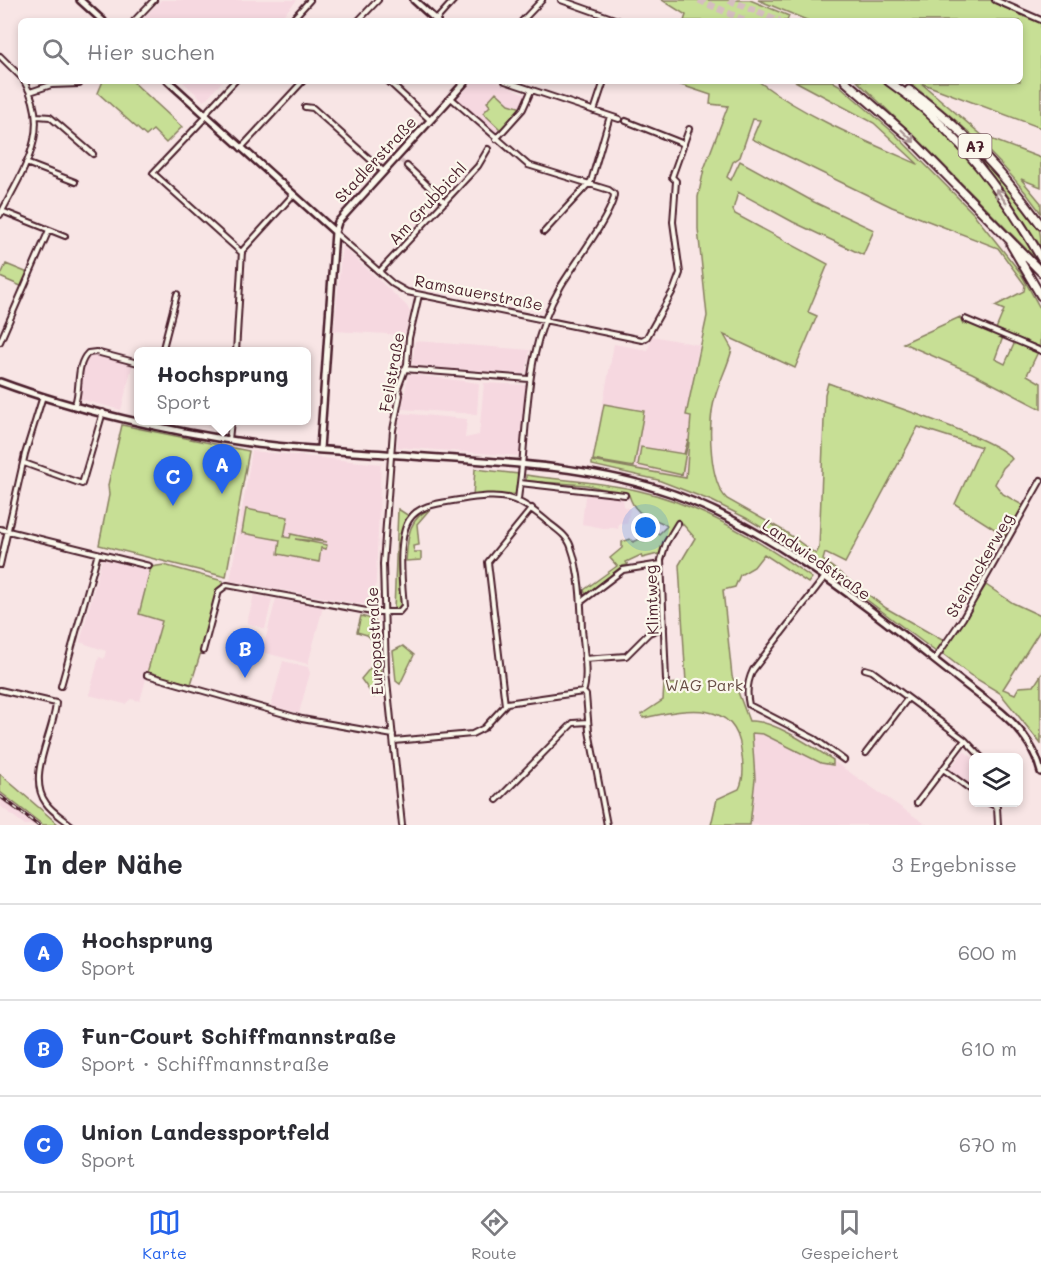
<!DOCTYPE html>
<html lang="de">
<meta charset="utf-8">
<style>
:root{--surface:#fff;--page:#f7f7f7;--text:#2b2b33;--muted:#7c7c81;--line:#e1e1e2;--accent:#2563eb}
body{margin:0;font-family:Mali,sans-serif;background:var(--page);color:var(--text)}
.controls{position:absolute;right:18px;bottom:18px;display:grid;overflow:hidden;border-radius:9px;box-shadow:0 3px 9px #0003}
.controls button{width:54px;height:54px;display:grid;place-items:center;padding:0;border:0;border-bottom:2px solid var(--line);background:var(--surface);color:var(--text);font:30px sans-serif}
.you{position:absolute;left:646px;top:528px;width:21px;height:21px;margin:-15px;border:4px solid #fff;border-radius:50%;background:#1a73e8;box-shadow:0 0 0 9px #1a73e833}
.badge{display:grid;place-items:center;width:39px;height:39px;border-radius:50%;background:var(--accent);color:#fff;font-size:20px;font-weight:700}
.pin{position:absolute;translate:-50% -50px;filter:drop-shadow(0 2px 3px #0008)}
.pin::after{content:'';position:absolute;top:32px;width:21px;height:18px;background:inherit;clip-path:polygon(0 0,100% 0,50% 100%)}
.popup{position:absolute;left:134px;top:347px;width:177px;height:78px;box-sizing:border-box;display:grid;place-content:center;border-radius:9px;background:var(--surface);filter:drop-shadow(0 2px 4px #0005);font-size:20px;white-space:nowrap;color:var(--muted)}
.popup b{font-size:22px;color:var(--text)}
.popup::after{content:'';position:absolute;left:50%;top:100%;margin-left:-12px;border:12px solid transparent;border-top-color:var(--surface)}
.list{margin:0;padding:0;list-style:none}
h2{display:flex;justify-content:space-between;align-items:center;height:78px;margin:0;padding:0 24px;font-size:26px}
h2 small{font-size:20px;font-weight:400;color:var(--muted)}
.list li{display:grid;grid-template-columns:39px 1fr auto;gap:18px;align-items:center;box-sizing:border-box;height:96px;padding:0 24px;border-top:2px solid var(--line)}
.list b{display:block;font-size:22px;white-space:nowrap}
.list p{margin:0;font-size:20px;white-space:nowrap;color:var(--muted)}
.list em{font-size:20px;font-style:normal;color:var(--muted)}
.icon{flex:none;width:33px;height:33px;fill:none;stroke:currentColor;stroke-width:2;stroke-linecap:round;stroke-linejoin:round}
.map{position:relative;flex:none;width:1041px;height:825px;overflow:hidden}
.search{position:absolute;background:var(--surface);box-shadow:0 3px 9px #0003;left:18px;right:18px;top:18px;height:66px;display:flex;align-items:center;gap:15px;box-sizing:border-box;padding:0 21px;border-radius:9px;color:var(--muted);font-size:22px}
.sheet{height:366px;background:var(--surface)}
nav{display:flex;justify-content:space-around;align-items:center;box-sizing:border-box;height:84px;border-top:2px solid var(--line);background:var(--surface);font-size:16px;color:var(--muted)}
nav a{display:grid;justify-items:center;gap:3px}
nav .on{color:var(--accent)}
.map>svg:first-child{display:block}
.built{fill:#f6d8e0}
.green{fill:#c7df95;stroke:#887f60;stroke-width:1.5}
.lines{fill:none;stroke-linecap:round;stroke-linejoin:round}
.street-tunnel{stroke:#d5bdc0;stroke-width:4;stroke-dasharray:4 2;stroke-linecap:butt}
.highway-tunnel{stroke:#d5bdc0;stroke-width:7;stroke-dasharray:7 3.5;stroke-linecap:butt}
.street-casing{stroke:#4a1f2b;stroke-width:8}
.secondary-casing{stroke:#4a1f2b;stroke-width:10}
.highway-casing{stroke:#4a1f2b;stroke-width:11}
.street{stroke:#fbf7ec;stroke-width:4}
.secondary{stroke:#fbf7ec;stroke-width:5}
.highway{stroke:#fbf7ec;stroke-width:7}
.rail-casing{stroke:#4a1f2b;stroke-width:4}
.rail{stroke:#fbf7ec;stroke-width:1.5;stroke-dasharray:4.5;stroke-linecap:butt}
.oneway{stroke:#ab9695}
.labels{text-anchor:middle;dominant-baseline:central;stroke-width:4.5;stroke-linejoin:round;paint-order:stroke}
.shield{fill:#fbf7ec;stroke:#7f6065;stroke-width:1.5}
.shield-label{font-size:15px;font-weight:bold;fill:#4a1f2b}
.street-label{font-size:16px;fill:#4a1f2b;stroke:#fbf7ec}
.park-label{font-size:16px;fill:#694f46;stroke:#fbf7ec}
</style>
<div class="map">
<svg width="1041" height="825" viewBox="0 0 1041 825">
<rect width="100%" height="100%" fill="#f8e5e5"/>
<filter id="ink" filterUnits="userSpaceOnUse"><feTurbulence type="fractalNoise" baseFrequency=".0167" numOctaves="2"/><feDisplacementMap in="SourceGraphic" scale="12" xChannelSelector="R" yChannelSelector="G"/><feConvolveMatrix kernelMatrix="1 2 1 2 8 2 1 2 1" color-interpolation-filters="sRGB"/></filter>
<g filter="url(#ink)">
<path class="built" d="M161 0H297L278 21H141Z
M182 81H223L204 101Z
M472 81H495L527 95 522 108 487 103 490 106 483 113 501 130 497 134 457 100Z
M342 246 407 306 410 312 405 335 334 331Z
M652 336 699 345 686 414 691 415 686 478 592 461 614 344 648 350Z
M415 341 430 342 530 350 526 372 521 374 412 365Z
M98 354 133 363 121 410 80 399 82 366 88 355Z
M408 374 479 383 477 414 402 409Z
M484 383 526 385 520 456 397 447 400 413 467 419 465 438 479 435Z
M252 451 381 464 375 601 372 606 230 581Z
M591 493 623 497 624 507 630 509 627 524 619 523 618 529 610 527 609 529 582 524 585 496Z
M102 559 147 570 151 567 139 614 162 620 140 701 131 699 125 704 89 695 99 657 104 659 106 651 80 642Z
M254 595 272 599 265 629 247 623Z
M276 599 323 607 308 664 262 652Z
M283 661 308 667 310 673 299 713 271 706Z
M752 732 762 734 817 761 832 765 833 761 927 825H750L755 779Z
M964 751 973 758 972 789 949 770Z
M0 792 37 820 43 825H25L0 806Z"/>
<path class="green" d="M662 0H750L789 16 787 21H684L686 15Z
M758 0H991L1041 21V128L921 83 983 136 1041 158V187L1021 179 1041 203V213C1004 161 958 119 907 81H1020V21H809Z
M103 81H132L182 127 166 143 153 130 146 136 98 93Z
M669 81H758C806 117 863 140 918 164L874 123 795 81H832L839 85 894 133 973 213 1020 272 1041 310 1040 347 996 329 1004 310 995 306 1024 291 1025 285 998 248 892 207 752 139 760 120 753 119 740 157 733 162 727 177 731 180 740 161 814 202 874 230 863 255 793 222 738 192 733 210 735 214 828 264 808 312 817 316 795 368 724 335 732 349C728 367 718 383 714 401 708 426 709 482 727 499L784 531 816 554 819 548 825 394 828 383C859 395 999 438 1012 459L1003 468 995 484 1003 494 1024 506 1007 537 955 504 981 447 918 427 845 563 825 553 823 560 886 608 944 641 936 652 806 554 746 518 712 501 658 480 592 465V461L686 478 691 416 686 415 707 316 698 229V197L704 169 728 106 710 104 711 95Z
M857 81H882L912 102 958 145 989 183 1040 263 924 145Z
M496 92 509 104 522 108 501 130 483 113 490 106 487 102Z
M963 139C989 163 1023 198 1039 229 1041 234 1041 241 1041 247L1006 193Z
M6 264 28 273 23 287 0 277Z
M960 317 963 324 971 323 1003 337 995 359 1005 364 1015 342 1038 352 1027 375 1041 383V409L972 373 903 343Z
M604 404 644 411 634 467 593 460Z
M122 425 249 451 226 577 99 545 109 495 108 485Z
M688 440 682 475 638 465 641 447 684 454Z
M475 469 519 474 517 494 473 496Z
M526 475C565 481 602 482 640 491 702 505 762 542 812 578L808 583 764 554 754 567 740 575 735 587 723 590 732 676 749 721C772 719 813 747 833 760V765L821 763 763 734 752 733 755 779 750 825H711L717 799 739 789C745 777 743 762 741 749 734 696 679 711 643 718L642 714 663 700 664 684 686 683 679 565 695 538 679 520 665 540 659 561 658 554 642 558 641 555 626 562 628 565 622 566 586 595 584 590 617 566 610 558 622 548V542L630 539 633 542 640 539 644 541 655 530 659 534 667 526C652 515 636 519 629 495L587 485 526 481Z
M246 509 288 517 284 537 290 538 291 534 327 542 295 539 327 545 326 549 321 548 319 562 278 554 280 540 242 533Z
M398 509 409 516C395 539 397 579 401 604L396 610H394Z
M430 509 417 524 419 545 413 546 414 552H421V560L406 561C408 539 407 519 430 509Z
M164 565 223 581 191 684 147 673 162 621 139 614 151 567Z
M986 585 1013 603 1041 616V629L1003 689 1015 694 1019 687 1034 686 1041 675V744L1000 693 970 675 942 653Z
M361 616 375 620 378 645 367 635 357 632Z
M403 646 414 655 400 684 396 681 393 651Z
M376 661 380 664 383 692 374 697 361 679Z
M0 774 59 825H43L0 792Z"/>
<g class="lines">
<path class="street-tunnel" d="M401 161 407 166"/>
<path class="highway-tunnel" d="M699 0 746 21
M729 0 780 21"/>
<defs>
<path id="street" d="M561 0 620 21
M995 0 1041 20
M436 20 454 0
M134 21 154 0
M291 21 310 0
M358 21 378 0
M522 21 542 0
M0 56 21 77
M235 81 209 109 204 119 153 173 242 253
M388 81 430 120
M505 81 619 119
M30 92 51 85 79 84
M451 98 528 165 609 190 614 194C614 212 572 267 561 286 524 348 529 414 520 483L625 495
M305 107 313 108 383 171
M594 111 604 81
M37 116 50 117 93 154
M626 121 684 144
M496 139 523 109 531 91
M241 148 303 81
M26 163 75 182
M407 166 445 202
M2 211 65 236
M0 215C23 170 53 130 24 81
M544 232 591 181 610 116
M335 233 393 284 407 292 642 340 647 337 674 289 680 273 673 222 676 181 672 177 689 129
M380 271 478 166 488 149
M965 319 1041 351
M0 342 49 230
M162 352 177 294
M236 352 242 251 293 195
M404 369 529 379
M75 404C81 388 75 366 88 353L96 352 138 363
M229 440 231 420
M24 463 82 484 103 412
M518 499 520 483
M0 529 149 566
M0 565 25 454 43 396
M824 578 753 670C747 682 746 692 749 705L815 739 844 760
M581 602 623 570 661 564
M203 651 219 591 227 585 372 612H399L404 606C402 584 397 539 409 520 419 504 442 503 459 500 503 493 516 494 550 524 558 530 568 537 571 547 580 572 581 602 582 628 583 644 589 678 583 692
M584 659 626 656 649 633 664 627
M934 660 963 618 1041 480
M865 669 872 671 965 740 943 769 974 792
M147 675 302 719 393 735
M666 680 661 560 666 543 678 523
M61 686 98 553
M0 690 56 703C54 733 26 776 46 803 52 812 63 818 71 825
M583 692 586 695 589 731 607 825
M505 705 488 562 532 508
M965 740 982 758
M394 741 472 734 484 728 507 703 583 692
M866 753 908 698
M497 800 573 723 588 722
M987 802 997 807 998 825
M917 803 943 769
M402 825 386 671 383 564 393 430 400 395 398 388 407 364 409 338 419 295"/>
<path id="secondary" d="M80 0 103 21
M414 0 437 21
M168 81 335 232
M0 382C75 410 171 432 250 443 300 450 350 451 400 455 485 462 573 463 655 488 776 524 892 629 992 705 1015 722 1034 744 1041 772
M320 449 335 232 338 222 466 81"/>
<path id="highway" d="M845 81 906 134 1041 272
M888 81C953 125 1002 190 1041 258
M909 90C961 126 1004 174 1041 225
M1011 245 1041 296"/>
</defs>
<use href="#street" class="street-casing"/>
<use href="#secondary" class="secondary-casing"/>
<use href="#highway" class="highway-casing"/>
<use href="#street" class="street"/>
<use href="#secondary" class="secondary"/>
<use href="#highway" class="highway"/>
<defs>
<path id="rail" d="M0 796 38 825"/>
</defs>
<use href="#rail" class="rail-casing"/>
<use href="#rail" class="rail"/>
</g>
<defs><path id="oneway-shaft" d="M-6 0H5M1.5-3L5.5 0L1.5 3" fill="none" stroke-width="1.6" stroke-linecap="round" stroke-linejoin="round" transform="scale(1.5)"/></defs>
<g class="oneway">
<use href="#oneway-shaft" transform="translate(908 136) rotate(44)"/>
<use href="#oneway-shaft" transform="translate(1001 196) rotate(-126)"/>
</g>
</g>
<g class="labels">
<rect class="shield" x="958.5" y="134" width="33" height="24" rx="4.5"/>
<g class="shield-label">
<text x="975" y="146">A7</text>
</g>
<g class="street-label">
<text transform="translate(375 159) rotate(-47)">Stadlerstraße</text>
<text transform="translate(427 203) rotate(-47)">Am Grubbichl</text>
<text transform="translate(479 292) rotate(11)">Ramsauerstraße</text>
<text transform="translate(391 372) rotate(-80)">Feilstraße</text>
<text transform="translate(817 559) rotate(35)">Landwiedstraße</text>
<text transform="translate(979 565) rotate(-60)">Steinackerweg</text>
<text transform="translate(651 600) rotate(-92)">Klimtweg</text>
<text transform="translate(374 641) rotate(-93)">Europastraße</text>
</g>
<g class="park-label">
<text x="704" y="684">WAG Park</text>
</g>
</g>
</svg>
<div class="controls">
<button><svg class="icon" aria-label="layers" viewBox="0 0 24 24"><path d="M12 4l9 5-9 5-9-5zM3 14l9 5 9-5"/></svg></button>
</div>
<div class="you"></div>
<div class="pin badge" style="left:222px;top:494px">A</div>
<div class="popup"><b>Hochsprung</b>Sport</div>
<div class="pin badge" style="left:245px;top:678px">B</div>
<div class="pin badge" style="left:173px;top:506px">C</div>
<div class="search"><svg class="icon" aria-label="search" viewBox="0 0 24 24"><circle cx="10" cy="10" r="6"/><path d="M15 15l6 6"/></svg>Hier suchen</div>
</div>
<section class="sheet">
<h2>In der Nähe<small>3 Ergebnisse</small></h2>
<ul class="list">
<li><span class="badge">A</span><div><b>Hochsprung</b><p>Sport</p></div><em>600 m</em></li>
<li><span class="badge">B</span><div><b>Fun-Court Schiffmannstraße</b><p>Sport · Schiffmannstraße</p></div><em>610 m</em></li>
<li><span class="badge">C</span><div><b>Union Landessportfeld</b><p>Sport</p></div><em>670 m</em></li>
</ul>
</section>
<nav>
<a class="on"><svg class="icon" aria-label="map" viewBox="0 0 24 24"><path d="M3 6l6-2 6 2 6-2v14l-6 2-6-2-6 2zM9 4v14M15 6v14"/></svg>Karte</a>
<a><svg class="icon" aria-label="directions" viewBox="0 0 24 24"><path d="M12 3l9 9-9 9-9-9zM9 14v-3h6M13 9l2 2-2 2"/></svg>Route</a>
<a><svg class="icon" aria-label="saved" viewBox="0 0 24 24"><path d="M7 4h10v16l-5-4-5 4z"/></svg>Gespeichert</a>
</nav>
